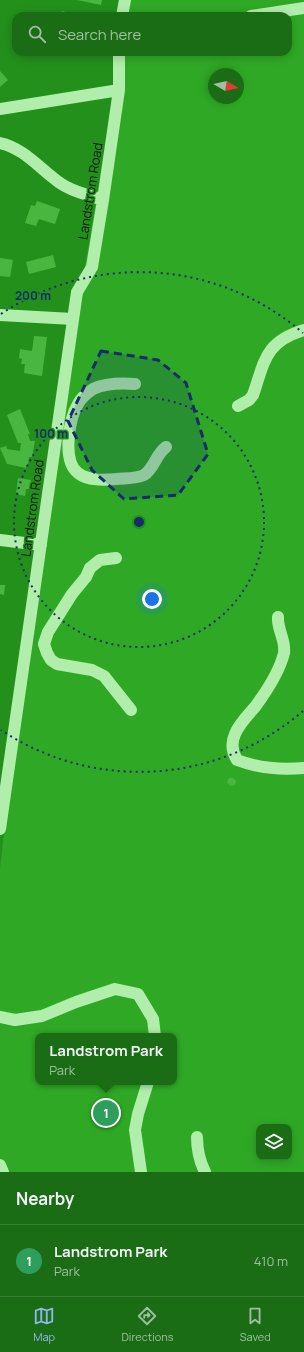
<!DOCTYPE html>
<style>
:root{--surface:#1a6c15;--page:#277422;--text:#f1f3f6;--muted:#9fc0a0;--line:#387f34;--accent:#90b9f0}
body{margin:0;font-family:Manrope,sans-serif;background:var(--page);color:var(--text)}
.controls{position:absolute;right:12px;bottom:12px;display:grid;overflow:hidden;border-radius:8px;box-shadow:0 2px 10px #0003}
.controls button{width:36px;height:36px;display:grid;place-items:center;padding:0;border:0;border-bottom:1px solid var(--line);background:var(--surface);color:var(--text);font:20px sans-serif}
.compass{position:absolute;left:208px;top:68px;width:36px;height:36px;border-radius:50%;background:var(--surface);box-shadow:0 2px 10px #0003;rotate:99deg}
.you{position:absolute;left:152px;top:599px;width:14px;height:14px;margin:-10px;border:3px solid #fff;border-radius:50%;background:#1a73e8;box-shadow:0 0 0 6px #1a73e833}
.badge{display:grid;place-items:center;width:26px;height:26px;border-radius:50%;background:var(--accent);color:#fff;font-size:13px;font-weight:700}
.pin{position:absolute;translate:-50% -50%;border:2px solid #fff;box-shadow:0 1px 4px #0006}
.popup{position:absolute;left:35px;top:1033px;width:142px;height:52px;box-sizing:border-box;display:grid;place-content:center;border-radius:8px;background:var(--surface);filter:drop-shadow(0 1px 3px #0005);font-size:13px;white-space:nowrap;color:var(--muted)}
.popup b{font-size:15px;color:var(--text)}
.popup::after{content:'';position:absolute;left:50%;top:100%;margin-left:-8px;border:8px solid transparent;border-top-color:var(--surface)}
.list{margin:0;padding:0;list-style:none}
h2{display:flex;justify-content:space-between;align-items:center;height:52px;margin:0;padding:0 16px;font-size:17px}
h2 small{font-size:13px;font-weight:400;color:var(--muted)}
.list li{display:grid;grid-template-columns:26px 1fr auto;gap:12px;align-items:center;box-sizing:border-box;height:72px;padding:0 16px;border-top:1px solid var(--line)}
.list b{display:block;font-size:15px;white-space:nowrap}
.list p{margin:0;font-size:13px;white-space:nowrap;color:var(--muted)}
.list em{font-size:13px;font-style:normal;color:var(--muted)}
.icon{flex:none;width:22px;height:22px;fill:none;stroke:currentColor;stroke-width:2;stroke-linecap:round;stroke-linejoin:round}
.map{position:relative;flex:none;width:304px;height:1172px;overflow:hidden}
.search{position:absolute;background:var(--surface);box-shadow:0 2px 10px #0003;left:12px;right:12px;top:12px;height:44px;display:flex;align-items:center;gap:10px;box-sizing:border-box;padding:0 14px;border-radius:12px;color:var(--muted);font-size:15px}
.sheet{height:124px;background:var(--surface)}
nav{display:flex;justify-content:space-around;align-items:center;box-sizing:border-box;height:56px;border-top:1px solid var(--line);background:var(--surface);font-size:11px;color:var(--muted)}
nav a{display:grid;justify-items:center;gap:2px}
nav .on{color:var(--accent)}
.map>svg:first-child{display:block}
.green{fill:#2fa925;fill-rule:evenodd}
.building{fill:#49b640}
.lines{fill:none;stroke-linecap:round;stroke-linejoin:round}
.minor{stroke:#b1eeac;stroke-width:12}
.marked{fill:#162c6b;fill-opacity:0.2;stroke:#162c6b;stroke-width:3;stroke-dasharray:8 5;stroke-linejoin:round}
.ring{fill:none;stroke:#162c6b;stroke-width:2;stroke-dasharray:2 4}
.labels{text-anchor:middle;dominant-baseline:central;stroke-width:3;stroke-linejoin:round;paint-order:stroke}
.street-label{font-size:13px;fill:#111;stroke:#23901c}
.centre{fill:#162c6b;stroke:#23901c;stroke-width:2}
.ring-label{font-size:12px;text-anchor:middle;font-weight:bold;fill:#162c6b;stroke:#23901c;stroke-width:3;stroke-linejoin:round;paint-order:stroke}
</style>
<div class="map">
<svg width="304" height="1172" viewBox="0 0 304 1172">
<rect width="100%" height="100%" fill="#23901c"/>
<path class="green" d="M130 0H304V1172H0V868L27 637 72 344 121 52H288V16H127ZM214 74H238V98H214ZM38 1036H174V1082H38ZM259 1127H289V1157H259Z"/>
<path class="building" d="M77 0H102L101 5Z
M62 11 74 14 73 16H61Z
M0 71 8 80 0 87Z
M37 201 60 209 55 224 39 219 36 226 25 223 31 205 35 206Z
M53 255 56 267 29 274 26 262Z
M0 258 13 260 10 277 0 276Z
M34 336 47 337 42 376 24 373 25 364H21L22 359 19 358 20 349 32 351Z
M20 409 30 434H28L30 441H35L32 457H29L28 464H27L26 468 7 464 0 448 6 446 7 449 20 451 21 443H18L7 415Z
M18 478 31 480 30 489H26L25 496 16 494Z
M0 585H5L4 595 0 594Z
M229 778H233L236 781 235 785 230 786 227 782Z"/>
<g class="lines">
<path class="minor" d="M122 16 125 0
M251 16 304 8
M0 109 119 90
M0 143C24 148 40 169 60 183 72 192 89 195 103 200
M0 315 73 319
M135 384C121 383 106 383 93 389 87 393 81 398 78 404 69 419 62 461 78 473 88 481 104 480 116 479 125 478 136 479 144 475 154 469 156 454 166 447
M238 406 249 400 253 395C265 360 265 342 304 330
M0 540 41 545
M116 558 100 560 90 568 86 577 72 594 48 632 44 644 47 653 51 660 57 664 92 670 104 676 131 710
M278 617C277 630 286 640 284 653 280 670 266 692 255 707 248 715 239 724 235 734 231 743 232 752 237 760 258 768 282 770 304 768
M0 829 77 292 92 267 103 200 119 90V52
M0 1017 15 1020 42 1016 76 1002 115 989 138 994 153 1019 155 1036
M197 1137C197 1150 199 1160 205 1172
M0 1165 3 1172
M141 1172 135 1130 138 1114 148 1082"/>
</g>
<path class="marked" d="M101 351 158 360 186 383 208 454 178 495 124 499 92 470 68 421Z"/>
<g class="ring">
<circle cx="139" cy="522" r="125"/>
<path d="M303 711A250 250 0 0 1 1 730M1 314A250 250 0 0 1 303 333"/>
</g>
<g class="labels">
<g class="street-label">
<text transform="translate(90 191) rotate(-81)">Landstrom Road</text>
<text transform="translate(32 508) rotate(-82)">Landstrom Road</text>
</g>
</g>
<circle cx="139" cy="522" r="6" class="centre"/>
<g class="ring-label">
<text x="33" y="300">200 m</text>
<text x="51" y="438">100 m</text>
</g>
</svg>
<div class="controls">
<button><svg class="icon" aria-label="layers" viewBox="0 0 24 24"><path d="M12 4l9 5-9 5-9-5zM3 14l9 5 9-5"/></svg></button>
</div>
<svg class="compass" viewBox="-18 -18 36 36"><path d="M0-13l5 13h-10z" fill="#e53935"/><path d="M0 13l5-13h-10z" fill="#9fc0a0"/></svg>
<div class="you"></div>
<div class="pin badge" style="left:106px;top:1113px;background:#2e9e5b">1</div>
<div class="popup"><b>Landstrom Park</b>Park</div>
<div class="search"><svg class="icon" aria-label="search" viewBox="0 0 24 24"><circle cx="10" cy="10" r="6"/><path d="M15 15l6 6"/></svg>Search here</div>
</div>
<section class="sheet">
<h2>Nearby<small></small></h2>
<ul class="list">
<li><span class="badge" style="background:#2e9e5b">1</span><div><b>Landstrom Park</b><p>Park</p></div><em>410 m</em></li>
</ul>
</section>
<nav>
<a class="on"><svg class="icon" aria-label="map" viewBox="0 0 24 24"><path d="M3 6l6-2 6 2 6-2v14l-6 2-6-2-6 2zM9 4v14M15 6v14"/></svg>Map</a>
<a><svg class="icon" aria-label="directions" viewBox="0 0 24 24"><path d="M12 3l9 9-9 9-9-9zM9 14v-3h6M13 9l2 2-2 2"/></svg>Directions</a>
<a><svg class="icon" aria-label="saved" viewBox="0 0 24 24"><path d="M7 4h10v16l-5-4-5 4z"/></svg>Saved</a>
</nav>
